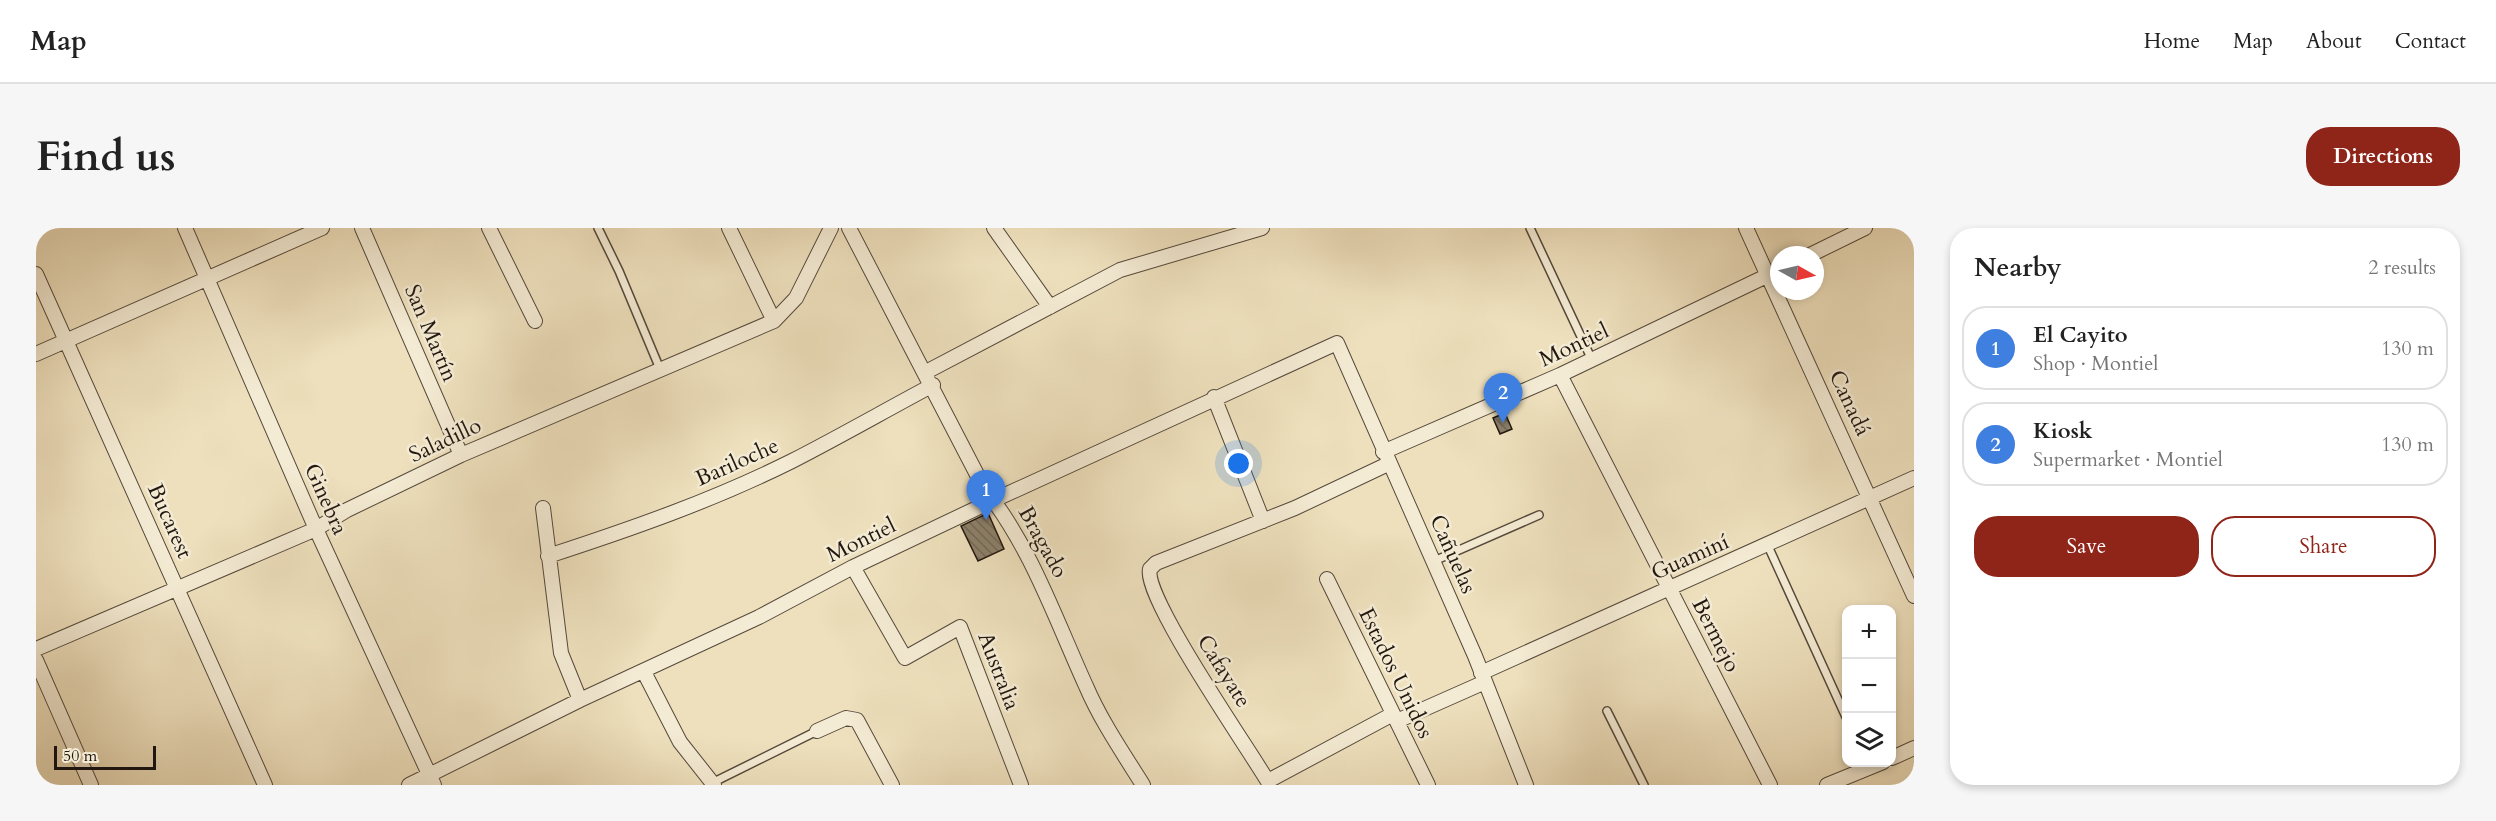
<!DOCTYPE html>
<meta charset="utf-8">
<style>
:root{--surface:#fff;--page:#f6f6f6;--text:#222;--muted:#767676;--line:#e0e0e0;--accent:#8f2418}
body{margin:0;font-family:Cardo,serif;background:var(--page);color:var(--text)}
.controls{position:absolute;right:18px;bottom:18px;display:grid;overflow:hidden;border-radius:12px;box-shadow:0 3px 9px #0003}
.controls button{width:54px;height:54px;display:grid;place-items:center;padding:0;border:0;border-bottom:2px solid var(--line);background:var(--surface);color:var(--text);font:30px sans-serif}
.compass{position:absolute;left:1734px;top:18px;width:54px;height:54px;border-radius:50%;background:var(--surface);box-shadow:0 3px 9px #0003;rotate:98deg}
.scale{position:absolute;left:18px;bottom:15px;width:102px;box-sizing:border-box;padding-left:6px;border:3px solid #221710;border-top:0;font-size:16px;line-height:21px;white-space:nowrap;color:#221710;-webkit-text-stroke:4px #f4ebd4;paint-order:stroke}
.you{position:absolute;left:1203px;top:236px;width:21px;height:21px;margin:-15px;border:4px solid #fff;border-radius:50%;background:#1a73e8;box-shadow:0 0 0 9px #1a73e833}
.badge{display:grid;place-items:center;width:39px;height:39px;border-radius:50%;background:var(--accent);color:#fff;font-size:20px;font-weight:700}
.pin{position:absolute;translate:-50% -50px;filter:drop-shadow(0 2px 3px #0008)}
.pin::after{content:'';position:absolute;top:32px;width:21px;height:18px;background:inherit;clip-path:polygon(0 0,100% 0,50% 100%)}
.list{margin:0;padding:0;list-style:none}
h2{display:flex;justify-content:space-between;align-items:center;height:78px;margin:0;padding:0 24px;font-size:26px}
h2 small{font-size:20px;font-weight:400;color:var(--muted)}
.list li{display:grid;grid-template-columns:39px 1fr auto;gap:18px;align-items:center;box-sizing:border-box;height:84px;margin:0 12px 12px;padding:0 12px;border:2px solid var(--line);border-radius:24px}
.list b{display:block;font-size:22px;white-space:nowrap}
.list p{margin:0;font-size:20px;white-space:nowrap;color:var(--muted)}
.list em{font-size:20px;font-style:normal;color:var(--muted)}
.actions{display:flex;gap:12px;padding:18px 24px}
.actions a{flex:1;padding:14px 0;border:2px solid var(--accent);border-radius:24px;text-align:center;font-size:21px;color:var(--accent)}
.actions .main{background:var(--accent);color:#fff}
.icon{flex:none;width:33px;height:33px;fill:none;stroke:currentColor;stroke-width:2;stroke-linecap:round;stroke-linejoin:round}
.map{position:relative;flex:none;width:1878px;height:557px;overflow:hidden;border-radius:24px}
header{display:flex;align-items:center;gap:36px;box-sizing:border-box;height:84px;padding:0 30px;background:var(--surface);border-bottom:2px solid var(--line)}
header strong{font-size:28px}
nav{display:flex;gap:33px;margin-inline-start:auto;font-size:21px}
.intro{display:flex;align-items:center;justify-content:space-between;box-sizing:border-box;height:144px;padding:0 36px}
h1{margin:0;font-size:42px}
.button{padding:15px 27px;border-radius:24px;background:var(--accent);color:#fff;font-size:21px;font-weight:700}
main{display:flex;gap:36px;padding:0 36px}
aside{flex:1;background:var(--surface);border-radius:24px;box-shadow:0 3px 9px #0003}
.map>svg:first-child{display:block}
.building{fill:url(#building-back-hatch);stroke:#221710;stroke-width:1.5}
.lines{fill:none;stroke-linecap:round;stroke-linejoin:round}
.lane-casing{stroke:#55493b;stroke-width:10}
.street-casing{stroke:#55493b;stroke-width:16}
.lane{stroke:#f4ebd4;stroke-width:7}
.street{stroke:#f4ebd4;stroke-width:14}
.labels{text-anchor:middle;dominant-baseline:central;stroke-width:5;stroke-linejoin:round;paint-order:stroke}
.street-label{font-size:22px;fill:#221710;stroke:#f4ebd4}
</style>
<header>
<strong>Map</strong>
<nav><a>Home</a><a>Map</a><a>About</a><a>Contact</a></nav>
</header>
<div class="intro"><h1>Find us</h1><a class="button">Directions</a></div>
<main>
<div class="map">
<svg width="1878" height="557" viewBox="0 0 1878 557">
<defs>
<pattern id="building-back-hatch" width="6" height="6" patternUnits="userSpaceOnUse" patternTransform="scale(1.5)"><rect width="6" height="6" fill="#8c806a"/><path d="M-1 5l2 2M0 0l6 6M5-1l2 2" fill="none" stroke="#726856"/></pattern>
</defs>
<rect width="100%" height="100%" fill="#eee0bd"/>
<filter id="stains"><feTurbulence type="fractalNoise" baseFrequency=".00333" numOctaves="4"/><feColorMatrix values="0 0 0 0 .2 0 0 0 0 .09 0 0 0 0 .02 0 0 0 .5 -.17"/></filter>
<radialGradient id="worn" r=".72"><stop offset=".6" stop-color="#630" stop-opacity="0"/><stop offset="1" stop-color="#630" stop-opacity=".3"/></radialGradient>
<path class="building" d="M1469 185 1476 201 1464 206 1457 190Z
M952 285 968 321 942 333 925 298Z"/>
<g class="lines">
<defs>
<path id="lane" d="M562 0 583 43 624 141
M1494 0 1556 132
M1732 318 1810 489
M1398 333 1503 287
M1571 483 1608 557
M676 555 781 503"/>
<path id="street" d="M149 0 280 301 398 557
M326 0 425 227
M453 0 499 93
M693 0 738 93
M813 0 948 260C995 319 1019 390 1050 458 1065 493 1087 525 1107 557
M958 0 1014 79
M1710 0 1878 368
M1774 27 1829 0
M0 46 229 557
M0 126 286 0
M890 144 1084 42 1226 0
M1524 147 1734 557
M1178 169 1227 293
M1347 224 1524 147 1743 42
M507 280 525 425 544 472
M512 328C595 301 678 272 756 233 803 209 850 182 897 157
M817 339 869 430 924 399 985 557
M1291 351 1392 557
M0 421 280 301 311 282 425 227 738 93 760 70 795 0
M0 432 55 557
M608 444 644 514 678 557
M1445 445 1878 250
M1361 493 1449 454
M781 503 810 490 821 492 856 557
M1856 530 1878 520
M1232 553 1357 486
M373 557 544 472 723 389 817 339 958 272 1301 115 1439 428 1490 557
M1234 557C1215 524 1106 368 1114 341L1120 335 1259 280 1352 236
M1791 557 1847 534"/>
</defs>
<use href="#lane" class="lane-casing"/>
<use href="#street" class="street-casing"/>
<use href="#lane" class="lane"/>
<use href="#street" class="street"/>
</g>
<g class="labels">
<g class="street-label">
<text transform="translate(395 105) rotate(67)">San Martín</text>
<text transform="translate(1538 117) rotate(-25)">Montiel</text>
<text transform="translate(1814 175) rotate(65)">Canadá</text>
<text transform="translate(409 212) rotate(-25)">Saladillo</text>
<text transform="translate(701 234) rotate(-24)">Bariloche</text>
<text transform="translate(290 271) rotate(66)">Ginebra</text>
<text transform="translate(134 293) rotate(66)">Bucarest</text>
<text transform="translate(825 312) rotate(-26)">Montiel</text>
<text transform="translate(1007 314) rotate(61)">Bragado</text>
<text transform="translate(1417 326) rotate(66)">Cañuelas</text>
<text transform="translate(1654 329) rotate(-24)">Guaminí</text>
<text transform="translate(1680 407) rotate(63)">Bermejo</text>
<text transform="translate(963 443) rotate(69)">Australia</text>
<text transform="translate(1188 443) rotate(58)">Cafayate</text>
<text transform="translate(1360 445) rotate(64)">Estados Unidos</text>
</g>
</g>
<rect width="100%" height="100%" filter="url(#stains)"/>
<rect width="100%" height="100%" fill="url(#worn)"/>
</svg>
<div class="controls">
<button>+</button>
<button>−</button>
<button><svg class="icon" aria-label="layers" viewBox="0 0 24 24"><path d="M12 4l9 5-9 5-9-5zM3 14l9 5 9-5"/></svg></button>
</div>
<svg class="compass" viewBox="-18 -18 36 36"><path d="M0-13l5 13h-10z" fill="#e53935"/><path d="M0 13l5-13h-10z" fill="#767676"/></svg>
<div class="scale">50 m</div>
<div class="you"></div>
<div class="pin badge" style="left:950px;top:292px;background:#3f7fe0">1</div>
<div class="pin badge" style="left:1467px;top:195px;background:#3f7fe0">2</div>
</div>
<aside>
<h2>Nearby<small>2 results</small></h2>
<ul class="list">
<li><span class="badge" style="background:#3f7fe0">1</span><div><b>El Cayito</b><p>Shop · Montiel</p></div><em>130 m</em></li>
<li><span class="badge" style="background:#3f7fe0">2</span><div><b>Kiosk</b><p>Supermarket · Montiel</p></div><em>130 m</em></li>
</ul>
<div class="actions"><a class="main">Save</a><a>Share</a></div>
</aside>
</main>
